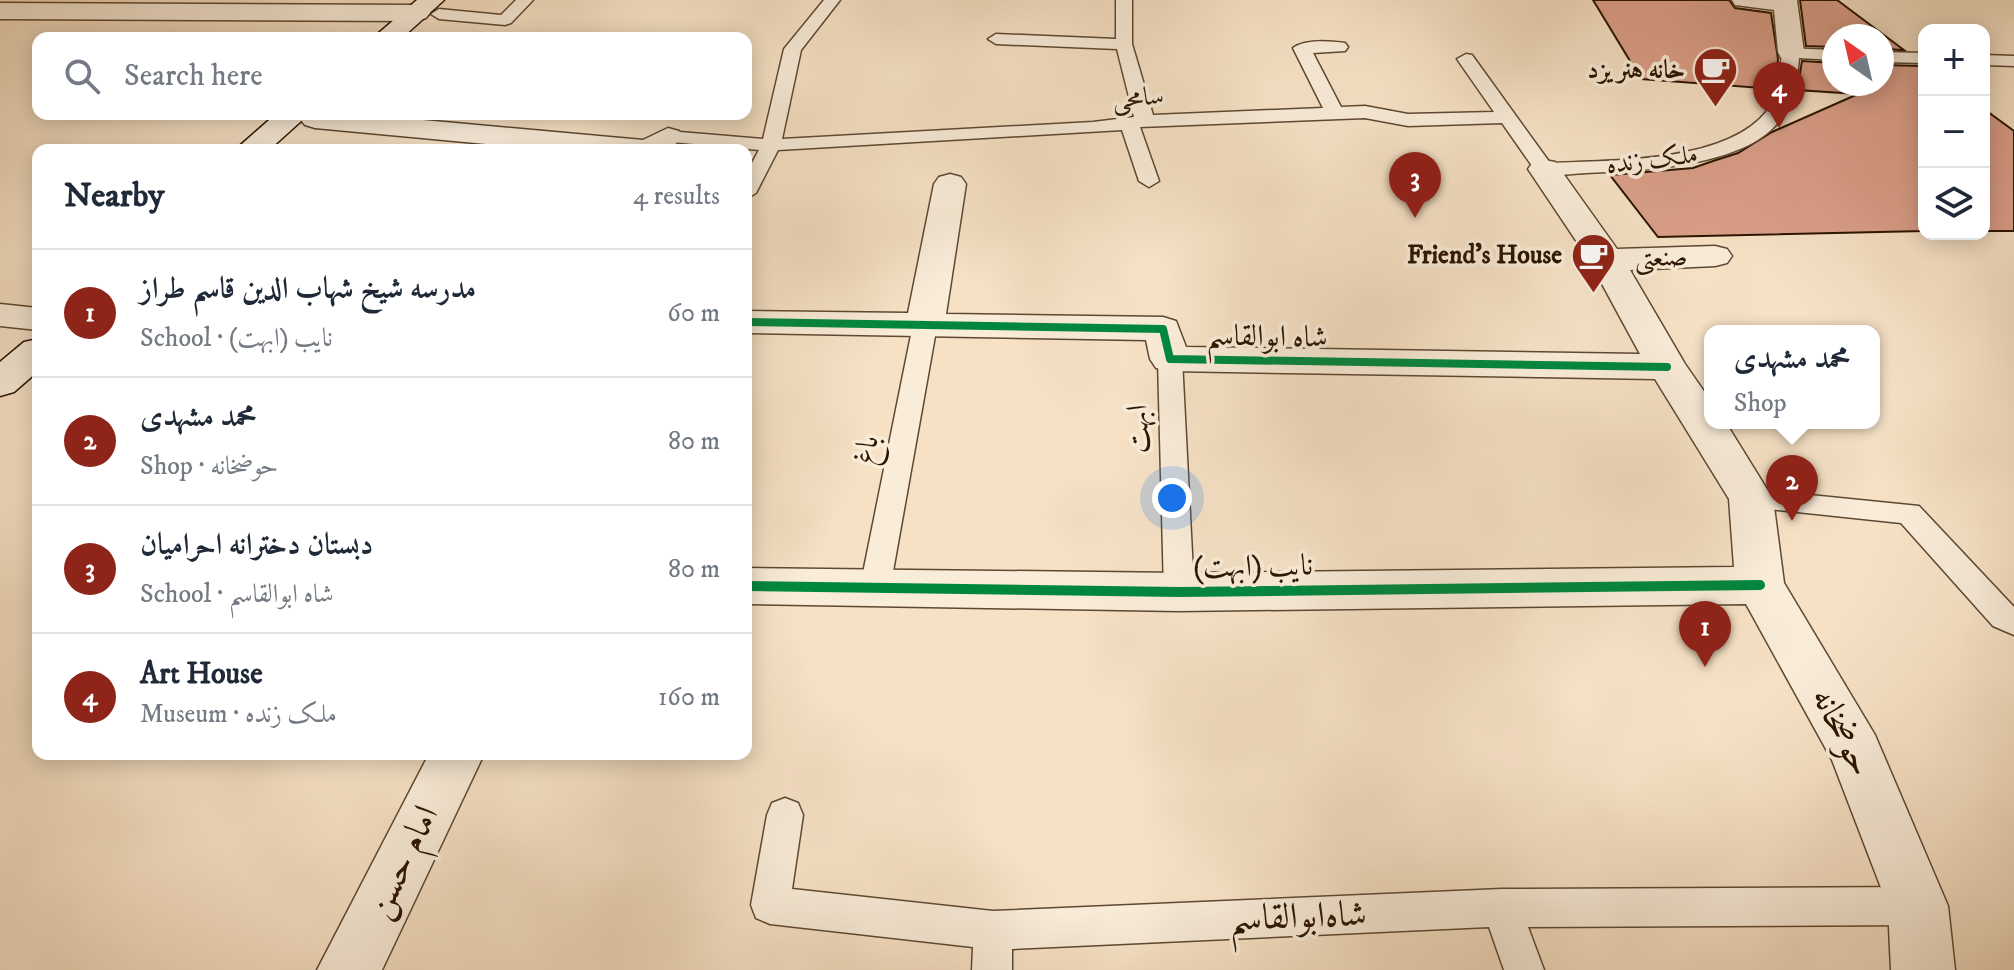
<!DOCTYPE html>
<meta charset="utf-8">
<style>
:root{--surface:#fff;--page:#f6f6f7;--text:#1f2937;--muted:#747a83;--line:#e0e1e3;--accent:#8f2418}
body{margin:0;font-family:"IM FELL DW Pica",Amiri,serif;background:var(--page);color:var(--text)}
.controls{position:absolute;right:24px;top:24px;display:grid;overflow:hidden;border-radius:16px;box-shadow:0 4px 20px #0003}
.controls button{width:72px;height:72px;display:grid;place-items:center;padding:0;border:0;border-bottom:2px solid var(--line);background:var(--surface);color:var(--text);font:40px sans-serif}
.compass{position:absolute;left:1822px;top:24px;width:72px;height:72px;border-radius:50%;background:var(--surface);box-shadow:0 4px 20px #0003;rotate:326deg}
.you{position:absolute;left:1172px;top:498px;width:28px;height:28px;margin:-20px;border:6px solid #fff;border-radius:50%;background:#1a73e8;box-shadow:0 0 0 12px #1a73e833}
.badge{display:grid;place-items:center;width:52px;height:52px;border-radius:50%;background:var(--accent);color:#fff;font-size:26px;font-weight:700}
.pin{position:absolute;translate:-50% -66px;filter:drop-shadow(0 2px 4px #0008)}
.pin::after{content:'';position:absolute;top:42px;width:28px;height:24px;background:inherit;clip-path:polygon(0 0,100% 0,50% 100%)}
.popup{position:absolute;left:1704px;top:325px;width:176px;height:104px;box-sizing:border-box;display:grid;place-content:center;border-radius:16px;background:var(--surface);filter:drop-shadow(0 2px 6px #0005);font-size:26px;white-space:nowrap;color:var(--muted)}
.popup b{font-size:30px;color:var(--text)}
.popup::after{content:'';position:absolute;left:50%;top:100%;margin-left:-16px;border:16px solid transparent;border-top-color:var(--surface)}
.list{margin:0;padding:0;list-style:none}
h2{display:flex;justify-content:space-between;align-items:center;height:104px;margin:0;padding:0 32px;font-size:34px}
h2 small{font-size:26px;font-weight:400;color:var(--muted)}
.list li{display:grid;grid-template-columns:52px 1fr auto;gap:24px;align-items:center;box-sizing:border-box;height:128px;padding:0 32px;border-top:2px solid var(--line)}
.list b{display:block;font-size:30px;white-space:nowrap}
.list p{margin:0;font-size:26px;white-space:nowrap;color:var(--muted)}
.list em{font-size:26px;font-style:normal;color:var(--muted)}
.icon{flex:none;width:44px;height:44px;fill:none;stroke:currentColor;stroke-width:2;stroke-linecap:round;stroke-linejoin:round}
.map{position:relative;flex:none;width:2014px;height:970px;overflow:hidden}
.search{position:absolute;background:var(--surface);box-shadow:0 4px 20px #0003;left:32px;top:32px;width:720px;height:88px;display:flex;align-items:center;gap:20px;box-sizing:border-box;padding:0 28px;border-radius:16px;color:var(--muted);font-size:30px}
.panel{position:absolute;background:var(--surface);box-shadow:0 4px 20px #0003;left:32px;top:144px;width:720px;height:616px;border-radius:16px}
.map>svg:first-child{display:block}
.building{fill:#da9f89;stroke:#2b1500;stroke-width:2}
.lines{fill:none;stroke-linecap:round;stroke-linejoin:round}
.service-casing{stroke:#5e4831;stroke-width:3}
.minor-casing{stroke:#5e4831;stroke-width:3}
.secondary-casing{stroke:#2b1500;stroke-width:3}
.service{fill:#f9ecd9;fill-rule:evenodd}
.minor{fill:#f9ecd9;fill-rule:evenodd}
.secondary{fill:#f9ecd9;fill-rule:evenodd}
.cycleway-far1-casing{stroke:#f9ecd9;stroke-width:12}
.cycleway-casing{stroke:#f9ecd9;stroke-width:15}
.cycleway-far1{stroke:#00873e;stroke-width:8}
.cycleway{stroke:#00873e;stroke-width:10}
.labels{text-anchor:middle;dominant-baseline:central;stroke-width:7;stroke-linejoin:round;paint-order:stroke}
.far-poi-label{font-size:26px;font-weight:bold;fill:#2b1500;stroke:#f9ecd9;text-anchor:end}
.far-street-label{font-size:26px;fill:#2b1500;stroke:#f9ecd9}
.street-label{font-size:30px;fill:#2b1500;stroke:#f9ecd9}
.near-street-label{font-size:36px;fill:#2b1500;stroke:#f9ecd9}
</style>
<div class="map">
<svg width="2014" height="970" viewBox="0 0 2014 970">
<rect width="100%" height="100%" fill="#f6e1c5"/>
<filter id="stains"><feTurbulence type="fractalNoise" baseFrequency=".0025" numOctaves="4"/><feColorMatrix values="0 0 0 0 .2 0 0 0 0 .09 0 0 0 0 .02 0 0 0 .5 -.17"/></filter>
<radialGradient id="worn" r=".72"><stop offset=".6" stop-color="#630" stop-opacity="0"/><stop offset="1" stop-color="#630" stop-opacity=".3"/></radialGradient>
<path class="building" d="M1593 0H1729L1735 8 1771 13 1778 59 1775 89 1641 79Z
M1800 0H1837L1904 50 1882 49V36H1834V47L1806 46Z
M1802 61 1834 63V84H1882V65L1924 66V231L1658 237 1610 175 1693 168 1713 161 1738 153 1772 132 1858 94 1797 90Z
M1984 109 2014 131V231H1984Z"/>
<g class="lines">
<defs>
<path id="service" d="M516 0H533L511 23 505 25 439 19 431 14 439 9 501 15Z
M824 0H840L801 50 782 139 1093 122 1134 117 1117 49 996 44 988 39 996 34 1116 39V0H1132V44L1153 115 1323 108 1293 48C1305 39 1330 41 1345 43L1348 47 1345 51 1313 53 1341 107 1365 106 1408 114 1494 112 1457 59 1466 54 1472 55 1550 163C1612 160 1738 164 1773 102 1782 86 1777 64 1785 48L1834 50V60L1799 58C1797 84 1793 106 1775 126 1737 167 1639 171 1586 173 1570 174 1552 177 1537 173L1502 123 1408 126 1365 118 1140 127 1159 181 1149 187 1139 181 1122 130 778 150 756 193 746 199V174L759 150 661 141 658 137 661 133 668 131 763 139 784 49Z
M1882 52 1924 53V63L1882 62Z
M1984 55 2014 56V66L1984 65Z
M925 318 933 320 937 325 890 588 886 596 875 600 864 596 860 588 913 325 917 320Z
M1170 351 1179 353 1182 359 1194 592 1190 600 1179 604 1168 600 1164 592 1158 359 1161 353Z
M1751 489 1919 506 2014 607V635L1993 626 1901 523 1741 506 1737 499 1741 492Z
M785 798 798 803 803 815 792 889 993 911 1502 889 1918 887 1932 893 1937 906 1932 919 1918 925 1528 927 1544 970H1504L1489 927 1012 949V970H972L973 947 770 924 756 918 751 905 767 815 772 803Z"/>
<path id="minor" d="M1732 0H1797L1804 52 1801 58H1781L1778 52 1774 10 1735 5Z
M0 3 417 5 426 8 430 13 426 18 417 21 0 19Z
M304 114H357L643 140 668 128 679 131 683 137 669 150H551L315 128 305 125 300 119Z
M1544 160 1555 162 1617 249 1715 246 1727 249 1732 256 1727 263 1715 266 1630 270 1685 364 1710 400V423H1726L1773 499 1784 583 1875 735 1948 906 1955 970H1891L1888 906 1832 760 1746 604 1179 611 746 604V568L1179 573 1734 567 1729 499 1655 379 1170 371 1156 368 1150 359 1146 340 746 333V311L908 313 934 184 939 177 950 174 961 177 966 184 946 314 1163 317 1176 321 1186 347 1640 354 1589 260 1528 169 1533 162Z
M0 304 38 308V330L0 326Z
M429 754H484L382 970H317Z"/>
<path id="secondary" d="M417 0H444L402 38H373Z
M276 114H309L269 150H235Z
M38 339V371L14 392 0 396V362L24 342Z"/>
</defs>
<use href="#service" class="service-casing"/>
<use href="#minor" class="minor-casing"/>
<use href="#secondary" class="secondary-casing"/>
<use href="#service" class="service"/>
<use href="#minor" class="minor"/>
<use href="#secondary" class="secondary"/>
<defs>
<path id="cycleway-far1" d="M746 322 1163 329 1170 359 1667 367"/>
<path id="cycleway" d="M746 586 1179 592 1760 585"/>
</defs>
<use href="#cycleway-far1" class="cycleway-far1-casing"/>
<use href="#cycleway" class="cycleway-casing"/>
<use href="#cycleway-far1" class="cycleway-far1"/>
<use href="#cycleway" class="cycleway"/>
</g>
<defs>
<symbol id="cafe-pin" viewBox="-11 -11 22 30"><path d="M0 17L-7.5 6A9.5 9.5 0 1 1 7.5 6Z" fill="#8f2418" stroke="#f9ecd9"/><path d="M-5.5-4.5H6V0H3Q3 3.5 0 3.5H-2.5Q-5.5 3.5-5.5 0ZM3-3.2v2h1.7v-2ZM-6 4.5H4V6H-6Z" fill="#fff"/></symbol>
</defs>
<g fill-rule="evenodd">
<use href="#cafe-pin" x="1690" y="44" width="51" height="69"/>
<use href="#cafe-pin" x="1568" y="230" width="51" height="69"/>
</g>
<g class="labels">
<g class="far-poi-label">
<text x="1685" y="70">خانه هنر یزد</text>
<text x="1562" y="255">Friend's House</text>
</g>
<g class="far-street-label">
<text transform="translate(1138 98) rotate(-5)">سامحی</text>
<text transform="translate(1652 160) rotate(-7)">ملک زنده</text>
<text transform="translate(1661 258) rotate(-2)">صنعتی</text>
</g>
<g class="street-label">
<text transform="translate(1267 337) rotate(1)">شاه ابوالقاسم</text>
<text transform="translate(1139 429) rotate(-92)">ابهت</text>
<text transform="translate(867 450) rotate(-79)">باغ</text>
<text transform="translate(1253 567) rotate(-1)">نایب (ابهت)</text>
</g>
<g class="near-street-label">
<text transform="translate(1842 732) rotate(63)">حوضخانه</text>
<text transform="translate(403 862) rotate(-64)">امام حسن</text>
<text transform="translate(1298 917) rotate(-2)">شاه‌ابوالقاسم</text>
</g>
</g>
<rect width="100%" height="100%" filter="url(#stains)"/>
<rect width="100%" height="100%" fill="url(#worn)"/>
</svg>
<div class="controls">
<button>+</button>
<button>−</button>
<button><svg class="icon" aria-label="layers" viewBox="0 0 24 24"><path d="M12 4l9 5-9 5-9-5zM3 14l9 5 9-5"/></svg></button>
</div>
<svg class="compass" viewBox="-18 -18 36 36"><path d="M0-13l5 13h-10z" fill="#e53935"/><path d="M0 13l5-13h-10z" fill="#747a83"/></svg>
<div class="you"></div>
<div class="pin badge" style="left:1705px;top:667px">1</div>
<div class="pin badge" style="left:1792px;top:521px">2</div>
<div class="popup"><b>محمد مشهدی</b>Shop</div>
<div class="pin badge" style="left:1415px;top:218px">3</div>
<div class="pin badge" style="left:1779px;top:128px">4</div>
<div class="search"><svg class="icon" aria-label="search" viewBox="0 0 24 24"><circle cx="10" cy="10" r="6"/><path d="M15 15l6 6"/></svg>Search here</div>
<section class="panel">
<h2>Nearby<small>4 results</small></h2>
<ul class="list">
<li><span class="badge">1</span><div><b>مدرسه شیخ شهاب الدین قاسم طراز</b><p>School · نایب (ابهت)</p></div><em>60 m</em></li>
<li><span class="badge">2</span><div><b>محمد مشهدی</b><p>Shop · حوضخانه</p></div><em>80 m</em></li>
<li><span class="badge">3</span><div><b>دبستان دخترانه احرامیان</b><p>School · شاه ابوالقاسم</p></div><em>80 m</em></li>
<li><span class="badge">4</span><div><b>Art House</b><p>Museum · ملک زنده</p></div><em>160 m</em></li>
</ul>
</section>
</div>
